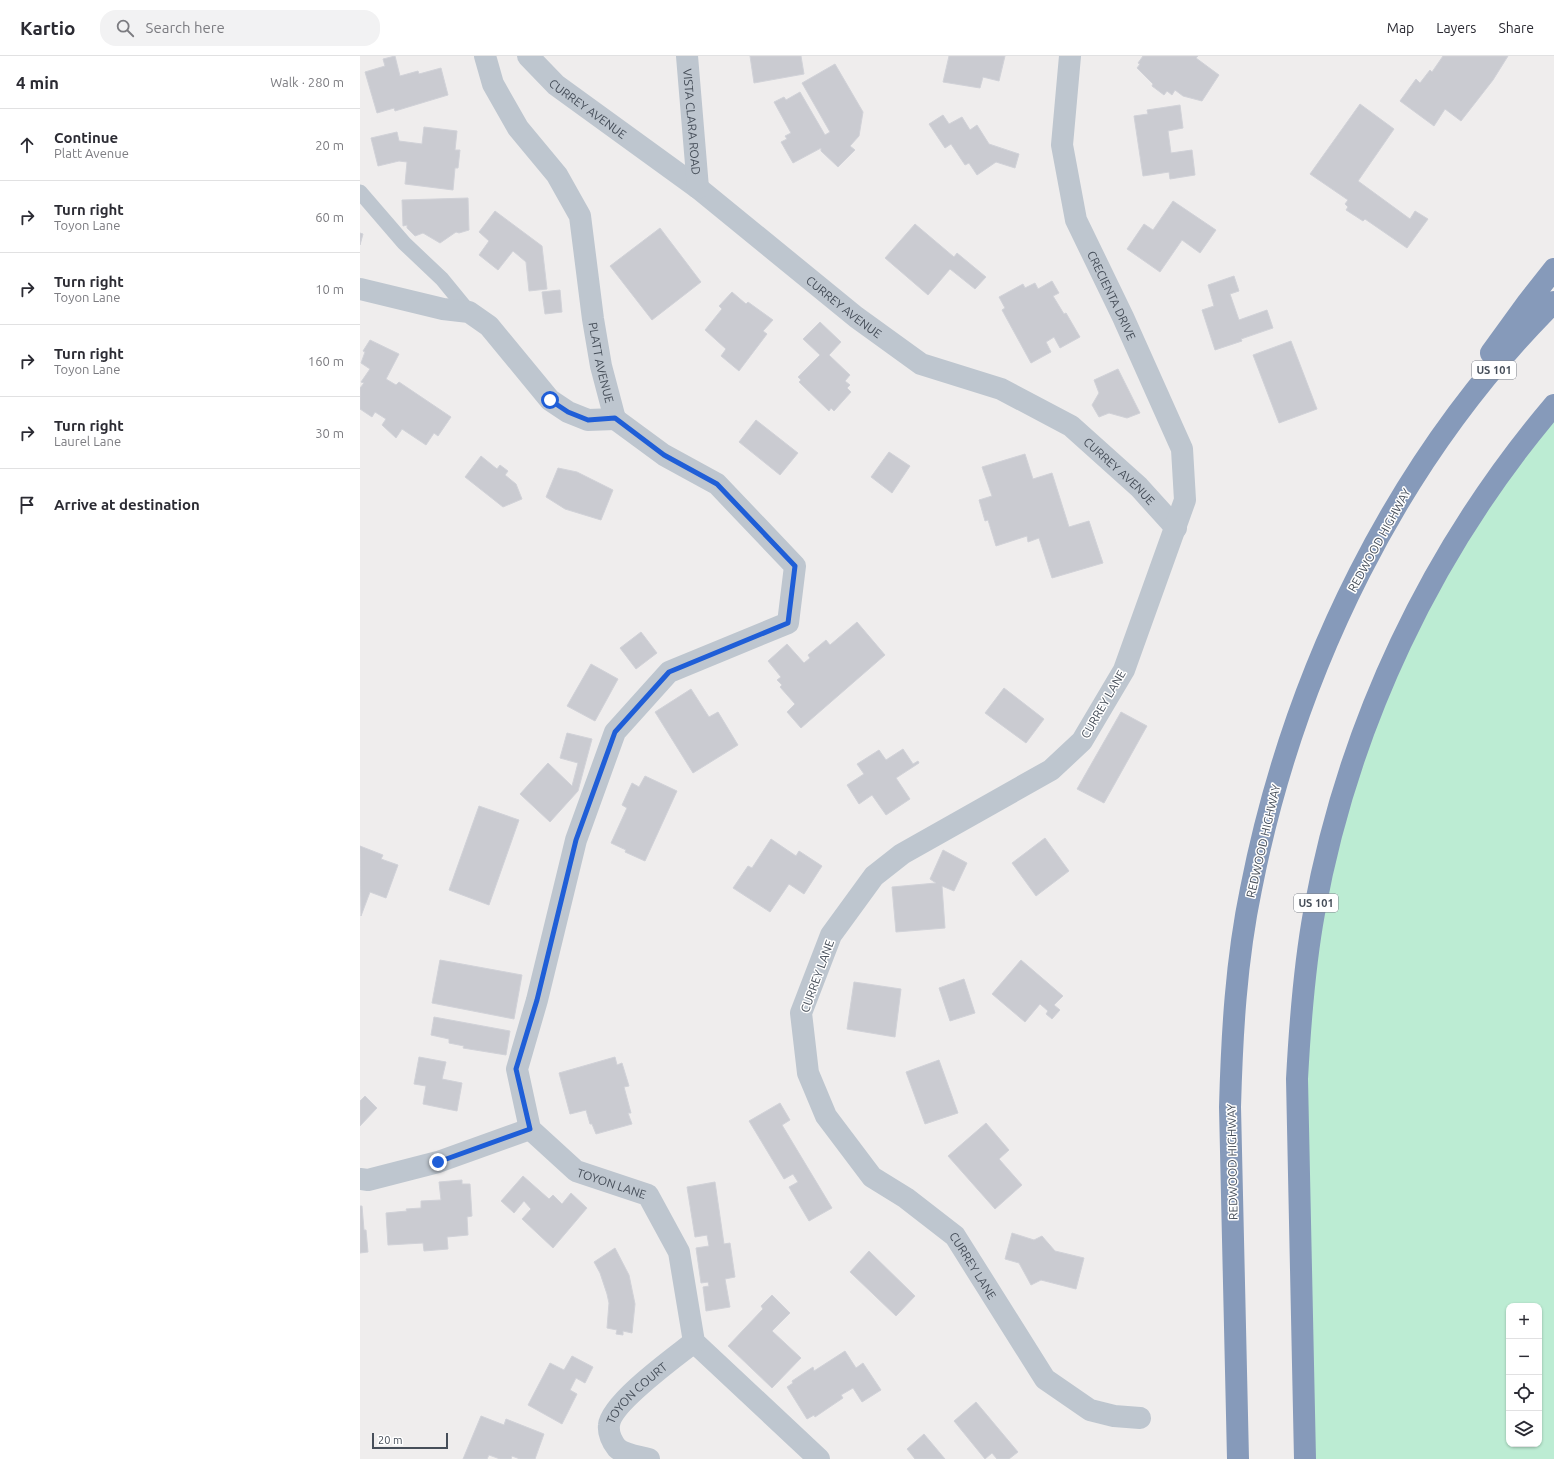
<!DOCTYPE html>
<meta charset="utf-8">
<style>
:root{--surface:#fff;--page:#f2f2f3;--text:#2b2b33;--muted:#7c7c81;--line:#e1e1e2}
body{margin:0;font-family:Ubuntu,sans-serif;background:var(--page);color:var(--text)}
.controls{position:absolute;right:12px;bottom:12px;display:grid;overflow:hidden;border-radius:8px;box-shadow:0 1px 3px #0004}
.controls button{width:36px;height:36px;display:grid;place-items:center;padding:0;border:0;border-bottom:1px solid var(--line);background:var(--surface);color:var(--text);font:20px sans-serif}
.scale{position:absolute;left:12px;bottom:10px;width:76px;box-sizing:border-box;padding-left:4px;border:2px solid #464e59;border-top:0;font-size:11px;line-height:14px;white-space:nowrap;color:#464e59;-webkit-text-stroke:3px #fff;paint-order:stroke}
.stop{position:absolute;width:12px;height:12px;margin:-9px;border:3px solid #1f5ed7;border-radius:50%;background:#fff}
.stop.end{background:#1f5ed7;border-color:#fff;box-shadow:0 1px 4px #0008}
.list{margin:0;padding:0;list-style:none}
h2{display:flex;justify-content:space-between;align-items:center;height:52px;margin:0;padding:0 16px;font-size:17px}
h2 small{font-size:13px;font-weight:400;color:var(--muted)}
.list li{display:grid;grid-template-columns:26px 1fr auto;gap:12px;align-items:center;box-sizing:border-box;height:72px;padding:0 16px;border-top:1px solid var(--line)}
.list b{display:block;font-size:15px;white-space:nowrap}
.list p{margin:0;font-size:13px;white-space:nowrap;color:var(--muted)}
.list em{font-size:13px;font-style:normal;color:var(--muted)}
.icon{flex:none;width:22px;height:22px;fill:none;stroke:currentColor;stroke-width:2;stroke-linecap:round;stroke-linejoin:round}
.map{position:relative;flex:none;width:1194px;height:1403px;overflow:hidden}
header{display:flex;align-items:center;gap:24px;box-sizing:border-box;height:56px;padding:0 20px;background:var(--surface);border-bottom:1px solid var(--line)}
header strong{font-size:19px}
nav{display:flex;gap:22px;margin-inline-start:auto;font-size:14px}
.search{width:280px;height:36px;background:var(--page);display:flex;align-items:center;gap:10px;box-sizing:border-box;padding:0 14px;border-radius:16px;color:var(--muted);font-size:15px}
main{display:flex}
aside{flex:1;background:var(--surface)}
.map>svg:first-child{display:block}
.green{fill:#bcecd3;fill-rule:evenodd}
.building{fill:#cacbd1;stroke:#d1d2d8}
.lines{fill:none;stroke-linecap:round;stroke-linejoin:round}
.service{stroke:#bec6cf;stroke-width:15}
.minor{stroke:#bec6cf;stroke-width:22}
.motorway{stroke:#869aba;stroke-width:22}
.route{stroke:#1f5ed7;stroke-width:5}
.labels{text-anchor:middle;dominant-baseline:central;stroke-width:3;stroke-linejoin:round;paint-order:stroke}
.shield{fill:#fff;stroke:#7e838b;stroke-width:1}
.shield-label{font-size:11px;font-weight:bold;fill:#464e59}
.street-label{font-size:12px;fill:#464e59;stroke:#fff}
</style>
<header>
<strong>Kartio</strong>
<div class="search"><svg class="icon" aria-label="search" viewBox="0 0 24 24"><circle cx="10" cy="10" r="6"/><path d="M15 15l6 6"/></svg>Search here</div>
<nav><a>Map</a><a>Layers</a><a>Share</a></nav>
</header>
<main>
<aside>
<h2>4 min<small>Walk · 280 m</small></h2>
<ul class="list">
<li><svg class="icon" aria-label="ahead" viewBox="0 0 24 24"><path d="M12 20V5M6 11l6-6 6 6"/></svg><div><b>Continue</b><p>Platt Avenue</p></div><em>20 m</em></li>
<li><svg class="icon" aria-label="right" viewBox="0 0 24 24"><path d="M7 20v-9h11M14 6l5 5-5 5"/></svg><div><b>Turn right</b><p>Toyon Lane</p></div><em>60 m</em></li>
<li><svg class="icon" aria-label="right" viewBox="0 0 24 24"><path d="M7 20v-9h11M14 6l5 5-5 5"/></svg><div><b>Turn right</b><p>Toyon Lane</p></div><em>10 m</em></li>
<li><svg class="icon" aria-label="right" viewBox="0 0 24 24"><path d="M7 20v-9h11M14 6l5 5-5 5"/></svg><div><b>Turn right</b><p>Toyon Lane</p></div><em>160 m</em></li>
<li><svg class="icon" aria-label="right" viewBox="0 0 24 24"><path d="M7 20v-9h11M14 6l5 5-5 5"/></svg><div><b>Turn right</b><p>Laurel Lane</p></div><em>30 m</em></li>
<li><svg class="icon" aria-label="arrive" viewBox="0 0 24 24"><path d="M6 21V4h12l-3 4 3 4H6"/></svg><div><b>Arrive at destination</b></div></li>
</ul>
</aside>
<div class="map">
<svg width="1194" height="1403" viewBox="0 0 1194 1403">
<rect width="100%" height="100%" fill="#efeded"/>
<path class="green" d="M1194 349V1403H945L937 1080 954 858 1036 596ZM1149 1250H1179V1388H1149Z"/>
<path class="building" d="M35 0 40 20 58 15 59 18 81 12 88 39 35 55 34 52 17 57 5 16 25 10 23 3Z
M390 0H441L444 18 394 27Z
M589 0H645L639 25 623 21 620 32 583 26Z
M783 0H838L836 2 859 19 842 45 823 40 815 34 812 39 807 35 804 39 792 30 793 28 777 12 780 8 778 7Z
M1083 0H1148L1133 24 1101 65 1085 53 1074 70 1040 45 1056 23 1060 27 1070 14 1072 16Z
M475 8 503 56 499 80 490 90 495 94 478 111 461 95V92L433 107 421 86 427 83 425 80 431 77 414 46 424 41 426 44 440 36 465 79 470 76 442 27Z
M1000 48 1034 73 998 125 1050 163 1055 155 1068 163 1047 192 1005 163 1003 165 986 154 988 151 985 148 988 144 950 118Z
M820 49 823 72 808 75 811 97 832 94 835 119 810 123 809 116 783 120 774 60 788 58 787 54Z
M583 59 589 68 602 61 610 74 617 69 629 88 659 98 655 112 636 106 617 119 609 107 605 109 591 88 585 92 569 68Z
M64 71 97 75 95 94H100L98 112H95L93 134 45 128 47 106 39 105 18 110 11 82 37 76 39 85 62 88Z
M108 142 109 174 99 177 96 176 80 187 63 177 55 180 47 172V169L43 170 42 144Z
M813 145 856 174 840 197 822 184 800 216 767 193 784 168 793 174Z
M135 155 182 190 187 233 169 235 166 206 153 195 138 214 119 199 129 185 119 176Z
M555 168 594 201 597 197 626 221 615 233 590 213 568 239 525 202Z
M300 172 341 226 292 264 250 210Z
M0 177 3 178 0 189Z
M874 220 879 235 870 238 879 264 907 254 913 272 881 283 882 285 855 294 842 254 854 250 848 229Z
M692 225 699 237 693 240 704 258 706 257 720 281 700 292 694 281 686 286 691 296 671 307 642 254 645 252 639 241 663 228 665 232 675 227 678 233Z
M200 234 202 256 185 258 182 236Z
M372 236 386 248 388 246 413 264 403 275 407 278 379 315 361 300 366 293 345 274 362 253 359 250Z
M460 266 481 286 469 299 490 319 485 325 490 329 487 332 491 336 474 355 471 352 469 355 439 326 441 324 438 321 460 299 443 283Z
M10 284 39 298 26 323 36 329 39 326 91 361 78 380 74 377 66 389 42 373 36 382 22 369 26 363 15 356 12 361 0 353V332L4 327 1 326 10 313 1 307 5 296 3 295Z
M931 285 957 353 919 367 893 299Z
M758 313 780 357 767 362 749 357 739 361 732 349 739 337 734 324Z
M396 364 438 397 420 419 379 386Z
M529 396 550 410 532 437 511 421Z
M665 398 673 423 692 417 709 471 729 465 743 507 692 522 679 482 668 486 667 480 636 490 628 464 625 465 619 444 632 440 622 411Z
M121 400 137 413 140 409 148 415 145 419 156 428 162 443 143 451 105 421Z
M198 412 217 416 253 434 241 464 205 453 186 441Z
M497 566 525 599 441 672 427 656 435 648 420 631 422 629 417 624 421 621 408 605 427 588 444 607 450 602 448 599 466 584 470 589Z
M281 576 297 597 276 613 260 592Z
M231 608 258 623 235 665 207 650Z
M644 632 684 663 666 687 625 657Z
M331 633 349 661 358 656 378 689 333 717 295 656Z
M761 656 787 670 744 747 717 733Z
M207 677 232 683 218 735 190 766 160 738 188 707 212 730 218 707 200 702Z
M543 693 553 708 558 705 559 707 536 722 550 743 526 759 512 739 499 748 487 729 504 718 497 708 519 694 526 704Z
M285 720 317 735 285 805 265 796 266 794 251 787 267 752 262 749 272 727 279 731Z
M119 750 159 764 129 849 89 834Z
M685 782 709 815 676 840 652 807Z
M411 783 436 800 439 795 462 810 444 838 429 828 410 856 373 832 388 810 392 812Z
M0 790 23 799 21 803 38 809 26 842 10 836 1 860Z
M583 794 607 807 594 835 582 830 585 872 536 876 532 831 576 827 570 823Z
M80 904 162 919 154 963 72 947Z
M661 904 703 940 694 949 700 954 692 963 686 958 688 955 680 948 665 966 632 938Z
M604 923 615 957 590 965 579 932Z
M494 926 541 933 535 981 487 973Z
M74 961 150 975 146 999 103 992 104 990 89 987V983L71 979Z
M59 1001 86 1006 82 1023 102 1027 97 1055 63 1048 66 1030 54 1028Z
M255 1001 257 1009 262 1007 269 1030 264 1031 271 1057H268L272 1068 236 1078 232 1068H230L226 1054 210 1058 199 1017Z
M579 1004 598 1057 565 1068 546 1016Z
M5 1040 17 1052 0 1070V1045Z
M420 1047 430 1064 422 1069 472 1152 449 1165 429 1131 438 1126 433 1118 424 1123 389 1065Z
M626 1067 649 1094 639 1103 662 1129 635 1153 588 1100Z
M163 1120 189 1143 193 1139 202 1148 211 1137 227 1152 193 1192 162 1163 171 1153 164 1145 154 1157 141 1145Z
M102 1124V1128H110L112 1160 107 1161 108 1179 87 1181 88 1193 64 1195 63 1187 28 1189 26 1157 47 1155 46 1153 61 1152V1145L81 1144 79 1126Z
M355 1126 364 1188 370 1187 375 1221 365 1223 370 1251 346 1255 343 1231 349 1230 348 1226 341 1227 336 1192 349 1190 347 1179 335 1181 327 1131Z
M0 1150H2L4 1174H6L8 1196 0 1197Z
M652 1177 674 1184 682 1180 695 1195 724 1202 716 1233 681 1224 671 1229 659 1207 645 1203Z
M255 1192 269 1219 275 1248 272 1277 263 1275V1279L256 1278 257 1274 247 1272 249 1247 247 1238 240 1217 234 1206Z
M509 1195 555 1240 536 1260 490 1216Z
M412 1239 430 1257 412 1275 441 1302 412 1332 368 1290 403 1253 401 1250Z
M485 1295 496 1312 503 1307 521 1334 502 1346 493 1332 481 1339 483 1342 455 1361 454 1359 447 1363 427 1331 433 1327 432 1325 453 1311 454 1315Z
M212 1300 233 1311 225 1327 216 1322 210 1334 217 1338 202 1368 168 1349 190 1307 204 1314Z
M616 1346 658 1396 649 1403H637L632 1397 625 1403 594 1365Z
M121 1360 144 1369 146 1363 184 1378 175 1403H160L152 1400 151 1403H140L129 1399 127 1403H103Z
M564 1378 585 1403H555L547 1393Z"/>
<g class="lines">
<path class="service" d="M0 136 44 187 82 223 109 256"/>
<g class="minor">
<path id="s1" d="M125 0 133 28 158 72 197 119 220 160 233 263 241 310 255 363"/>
<path id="s2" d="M168 0 196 29 338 132 496 261 561 308 641 333 711 370 779 431 816 472"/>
<path id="s3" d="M327 0 338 132"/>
<path id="s4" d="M710 0 702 89 716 164 763 261 822 393 825 444 764 614 722 685 691 714 542 798 514 820 471 879 441 957 448 1017 466 1060 512 1121 546 1142 595 1180 685 1323 730 1354 754 1360 780 1362"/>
<path d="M0 233 83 253 109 256 129 270 190 344 208 356 228 364 255 363"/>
<path id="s5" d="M255 363 304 399 357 428 435 510 428 567 309 616 255 676 216 784 177 944 157 1013 170 1073 216 1115 288 1139 319 1196 334 1286 459 1403"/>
<path d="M0 1123 8 1124 78 1106 170 1073"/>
<path id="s6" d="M289 1403C278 1400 265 1399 257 1392 252 1386 248 1377 249 1369 251 1347 315 1301 334 1286"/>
</g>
<path class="motorway" d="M1131 297 1168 246 1194 213
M878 1403 870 1051C872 978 876 905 891 833 934 615 1036 404 1194 246
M945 1403 937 1023C940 967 944 912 954 857 988 670 1071 494 1194 349"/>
</g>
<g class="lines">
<path class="route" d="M78 1106 170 1073 156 1013 177 944 216 784 255 676 309 616 428 567 435 510 357 428 304 399 255 362 228 364 208 356 190 344"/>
</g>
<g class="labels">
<g class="shield">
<rect x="1112" y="305" width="44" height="18" rx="3"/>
<rect x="934" y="838" width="44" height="18" rx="3"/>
</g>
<g class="shield-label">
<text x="1134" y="314">US 101</text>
<text x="956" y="847">US 101</text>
</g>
<g class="street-label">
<text stroke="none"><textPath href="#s2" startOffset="80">CURREY AVENUE</textPath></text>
<text stroke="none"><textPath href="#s3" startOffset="66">VISTA CLARA ROAD</textPath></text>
<text stroke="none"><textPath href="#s4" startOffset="249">CRECIENTA DRIVE</textPath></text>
<text stroke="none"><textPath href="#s2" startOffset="404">CURREY AVENUE</textPath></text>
<text stroke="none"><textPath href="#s1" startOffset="336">PLATT AVENUE</textPath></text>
<text stroke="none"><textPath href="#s2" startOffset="729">CURREY AVENUE</textPath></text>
<text transform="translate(1019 484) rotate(-61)">REDWOOD HIGHWAY</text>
<text transform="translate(743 648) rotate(-60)">CURREY LANE</text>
<text transform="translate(903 785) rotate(-77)">REDWOOD HIGHWAY</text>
<text transform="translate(457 920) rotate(-70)">CURREY LANE</text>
<text transform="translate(872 1106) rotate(-91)">REDWOOD HIGHWAY</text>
<text stroke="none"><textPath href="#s5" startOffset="1014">TOYON LANE</textPath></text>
<text stroke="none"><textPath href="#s4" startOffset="1458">CURREY LANE</textPath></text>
<text stroke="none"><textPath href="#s6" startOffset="102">TOYON COURT</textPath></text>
</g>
</g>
</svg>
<div class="controls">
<button>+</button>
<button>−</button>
<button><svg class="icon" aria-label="locate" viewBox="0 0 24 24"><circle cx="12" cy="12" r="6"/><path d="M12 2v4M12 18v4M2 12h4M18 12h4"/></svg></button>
<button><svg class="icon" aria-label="layers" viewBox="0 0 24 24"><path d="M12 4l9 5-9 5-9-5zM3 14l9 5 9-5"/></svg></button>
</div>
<div class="scale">20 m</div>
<div class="stop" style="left:190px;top:344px"></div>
<div class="stop end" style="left:78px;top:1106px"></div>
</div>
</main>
